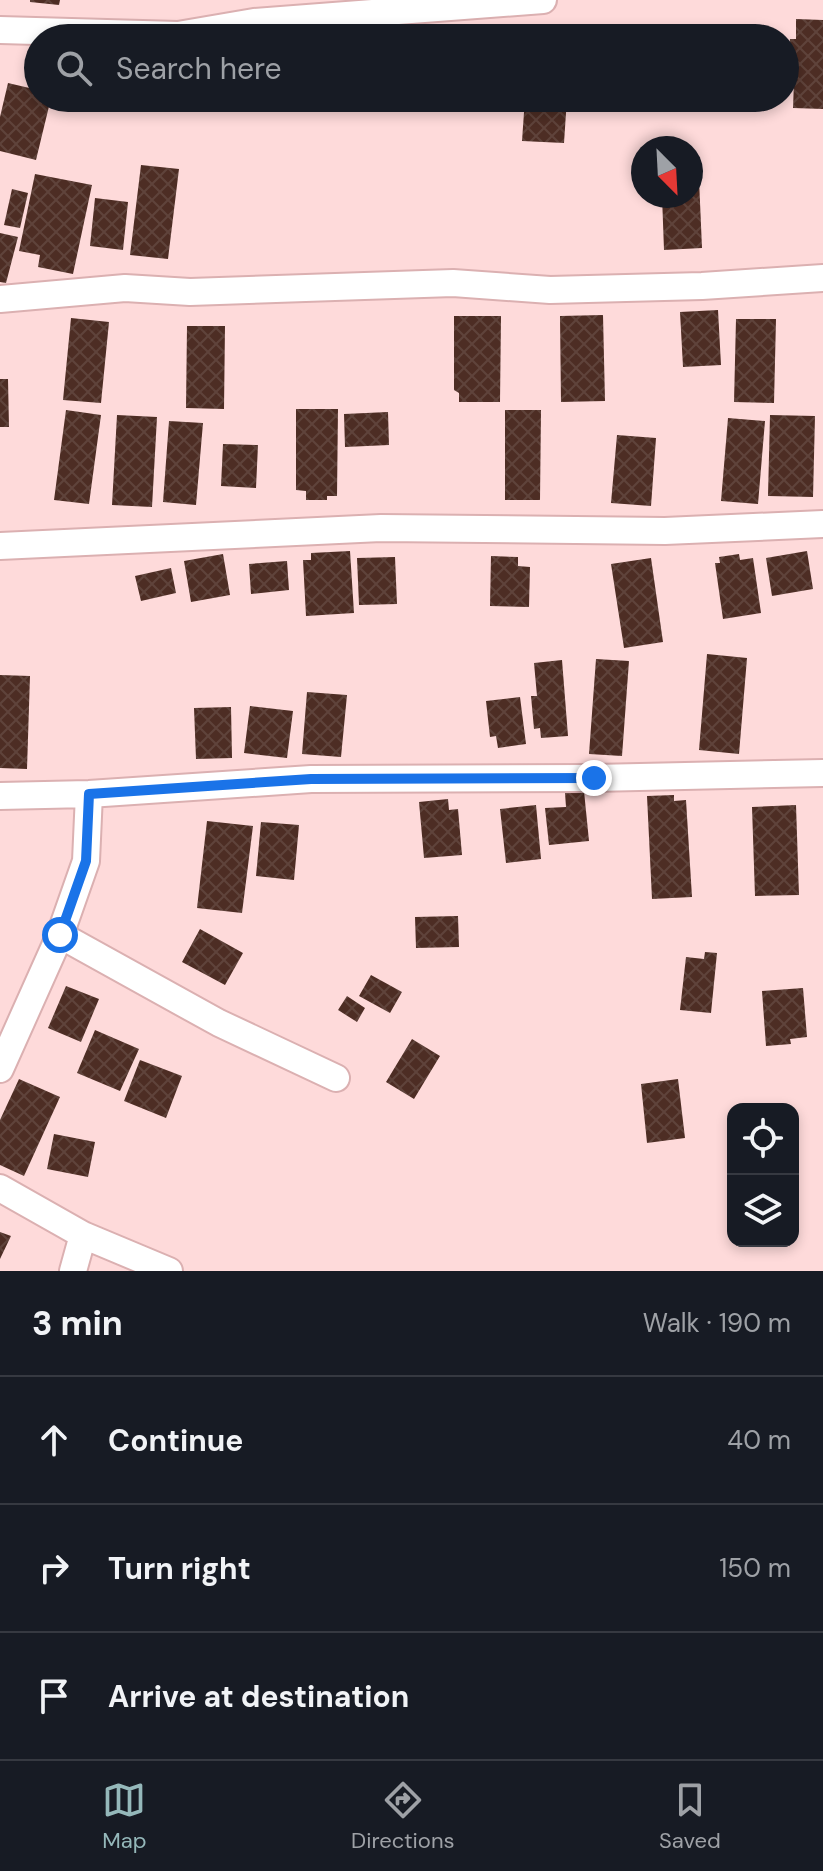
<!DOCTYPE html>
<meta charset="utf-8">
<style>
:root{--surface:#171b24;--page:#20242c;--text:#f1f3f6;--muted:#9ea1a6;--line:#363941;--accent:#95b8ba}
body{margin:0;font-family:"DM Sans",sans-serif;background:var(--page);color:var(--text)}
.controls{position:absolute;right:24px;bottom:24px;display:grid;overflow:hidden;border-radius:16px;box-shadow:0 4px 12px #0003}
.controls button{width:72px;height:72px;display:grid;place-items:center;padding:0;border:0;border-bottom:2px solid var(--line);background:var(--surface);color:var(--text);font:40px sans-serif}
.compass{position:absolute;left:631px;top:136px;width:72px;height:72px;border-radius:50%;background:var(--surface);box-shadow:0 4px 12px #0003;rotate:156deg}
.stop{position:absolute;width:24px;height:24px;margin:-18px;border:6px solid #1a73e8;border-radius:50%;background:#fff}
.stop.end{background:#1a73e8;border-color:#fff;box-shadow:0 2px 8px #0008}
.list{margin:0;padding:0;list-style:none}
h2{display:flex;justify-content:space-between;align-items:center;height:104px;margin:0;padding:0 32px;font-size:34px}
h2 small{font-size:26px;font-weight:400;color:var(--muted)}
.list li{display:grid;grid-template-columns:52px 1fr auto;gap:24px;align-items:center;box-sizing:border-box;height:128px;padding:0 32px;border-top:2px solid var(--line)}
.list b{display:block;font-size:30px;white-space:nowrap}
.list em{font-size:26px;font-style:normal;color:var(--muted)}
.icon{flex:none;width:44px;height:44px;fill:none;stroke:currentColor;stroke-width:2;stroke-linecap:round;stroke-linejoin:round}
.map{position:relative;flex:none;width:823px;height:1271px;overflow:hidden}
.search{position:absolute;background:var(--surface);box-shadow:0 4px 12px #0003;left:24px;right:24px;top:24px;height:88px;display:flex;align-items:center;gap:20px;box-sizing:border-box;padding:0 28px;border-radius:44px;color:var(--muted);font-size:30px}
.sheet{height:488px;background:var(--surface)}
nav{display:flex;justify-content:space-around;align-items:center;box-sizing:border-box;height:112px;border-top:2px solid var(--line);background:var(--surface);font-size:22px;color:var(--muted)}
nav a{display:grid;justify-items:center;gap:4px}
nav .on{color:var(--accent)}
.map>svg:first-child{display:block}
.building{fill:url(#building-cross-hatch)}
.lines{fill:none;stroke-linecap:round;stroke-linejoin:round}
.minor-casing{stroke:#dbb0b1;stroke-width:30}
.minor{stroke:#fff;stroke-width:26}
.route{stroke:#1a73e8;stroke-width:10}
</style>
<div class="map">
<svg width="823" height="1271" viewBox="0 0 823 1271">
<defs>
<pattern id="building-cross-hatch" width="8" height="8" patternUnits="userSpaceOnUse" patternTransform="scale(2)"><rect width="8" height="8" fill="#4d2d24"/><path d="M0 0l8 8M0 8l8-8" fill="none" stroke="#5f433b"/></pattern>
</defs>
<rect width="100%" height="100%" fill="#fedada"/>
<path class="building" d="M30 0H60L59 5 30 2Z
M796 19 823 20V109L793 108 795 55H789L790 39H796Z
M8 83 38 90V98H51L36 160 0 151V117Z
M525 98H567L564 143 522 141Z
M691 156H698L702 248 664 250 662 196H691Z
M141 165 179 169 168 259 130 255Z
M35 174 92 185 73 274 38 267 40 255 19 251Z
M12 189 28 193 20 228 4 225Z
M95 198 128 202 123 250 90 246Z
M0 233 18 237 6 283 0 282Z
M718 310 721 365 683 367 680 312Z
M603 315 605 401 561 402 560 316Z
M454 316H501L500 402H459V393L454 390Z
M71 318 109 322 101 403 63 400Z
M736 319H776L774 403 734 402Z
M187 326H225L224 409 186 408Z
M0 379H8L9 427H0Z
M296 409H338L337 496H327V500H306V491L296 490Z
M66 410 101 415 89 504 54 500Z
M505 410H541L540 500H505Z
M388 412 389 445 345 447 344 414Z
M117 415 157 417 152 507 112 505Z
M770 415 815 416 813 497 768 496Z
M728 418 765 421 758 504 721 501Z
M169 421 203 423 196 505 163 502Z
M617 435 656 438 651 506 611 503Z
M223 444 258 445 256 488 221 486Z
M350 551 354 613 306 616 303 560H311V553Z
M807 551 813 589 772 596 766 558Z
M223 554 230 595 191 602 184 561Z
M739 554 740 560 753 558 761 613 723 619 715 563H720L719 557Z
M491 556 518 557V566L530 567 529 607 490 606Z
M395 557 397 604 359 605 357 558Z
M651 558 663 642 624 648 611 564Z
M287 561 289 590 251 594 249 564Z
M171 568 176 593 141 601 135 576Z
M707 654 747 658 739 754 699 750Z
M596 659 629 661 622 756 589 754Z
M562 660 568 736 541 738 540 728 534 729 531 696H537L534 663Z
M0 675 30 676 27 769 0 768Z
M307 692 347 695 341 757 302 754Z
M520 697 526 744 498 748 496 736 490 737 486 701Z
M250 706 293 711 287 758 244 753Z
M231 707 232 758 196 759 194 708Z
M584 791 589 841 549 845 545 808 566 807 565 793Z
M674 795V801L686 800 692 897 652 899 647 796Z
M448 799 449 810 458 809 462 855 424 858 419 802Z
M536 805 541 859 506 863 500 809Z
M796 805 799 895 755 896 752 807Z
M207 821 253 826 242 913 197 908Z
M261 822 299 825 294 880 256 876Z
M458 916 459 947 416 948 415 917Z
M200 929 243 953 225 985 182 962Z
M705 952 717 953 711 1013 680 1010 686 957 704 959Z
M371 975 402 992 390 1013 359 996Z
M66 986 99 999 81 1042 48 1028Z
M803 988 807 1037 790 1039 791 1044 766 1046 762 991Z
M347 996 365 1008 357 1022 338 1010Z
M95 1030 139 1049 120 1091 77 1073Z
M412 1039 440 1056 414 1099 386 1082Z
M140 1060 182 1076 166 1118 124 1101Z
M19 1079 60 1097 24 1176 0 1165V1120Z
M678 1079 685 1138 647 1143 641 1084Z
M54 1134 95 1142 88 1177 47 1169Z
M0 1232 11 1236 0 1259Z"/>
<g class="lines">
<defs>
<path id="minor" d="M0 30 178 35 254 22 543 0
M0 299 125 288 190 292 453 283 550 290 702 286 823 278
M0 546 381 528 665 531 823 524
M0 796 89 794 311 779 594 778 823 773
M60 935 219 1023 336 1078
M0 1069 60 935 86 861 89 794
M0 1188 83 1235 169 1271
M73 1271 83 1235"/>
</defs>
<use href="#minor" class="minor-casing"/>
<use href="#minor" class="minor"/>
</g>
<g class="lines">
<path class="route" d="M60 935 86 861 89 794 311 779 594 778"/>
</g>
</svg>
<div class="controls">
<button><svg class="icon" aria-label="locate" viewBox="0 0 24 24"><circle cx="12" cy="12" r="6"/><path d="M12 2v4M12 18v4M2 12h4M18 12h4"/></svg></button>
<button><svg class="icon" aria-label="layers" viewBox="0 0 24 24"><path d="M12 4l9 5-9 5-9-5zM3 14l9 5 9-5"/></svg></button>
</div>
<svg class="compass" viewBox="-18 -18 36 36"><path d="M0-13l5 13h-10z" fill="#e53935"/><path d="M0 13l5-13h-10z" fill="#9ea1a6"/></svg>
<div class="stop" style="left:60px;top:935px"></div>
<div class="stop end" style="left:594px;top:778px"></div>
<div class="search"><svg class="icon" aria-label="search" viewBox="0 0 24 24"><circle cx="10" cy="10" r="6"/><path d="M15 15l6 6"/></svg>Search here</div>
</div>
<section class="sheet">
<h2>3 min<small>Walk · 190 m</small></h2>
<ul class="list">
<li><svg class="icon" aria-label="ahead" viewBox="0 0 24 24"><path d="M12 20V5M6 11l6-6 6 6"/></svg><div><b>Continue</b></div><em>40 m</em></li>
<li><svg class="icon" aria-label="right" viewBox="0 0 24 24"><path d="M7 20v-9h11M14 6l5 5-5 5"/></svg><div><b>Turn right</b></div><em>150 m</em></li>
<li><svg class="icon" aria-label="arrive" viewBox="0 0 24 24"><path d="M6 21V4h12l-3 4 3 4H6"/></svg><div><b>Arrive at destination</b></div></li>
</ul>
</section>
<nav>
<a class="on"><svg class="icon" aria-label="map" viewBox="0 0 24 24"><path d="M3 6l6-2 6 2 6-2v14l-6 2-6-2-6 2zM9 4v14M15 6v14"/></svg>Map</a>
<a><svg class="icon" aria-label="directions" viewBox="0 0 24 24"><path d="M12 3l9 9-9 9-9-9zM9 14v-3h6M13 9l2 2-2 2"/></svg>Directions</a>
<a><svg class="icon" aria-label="saved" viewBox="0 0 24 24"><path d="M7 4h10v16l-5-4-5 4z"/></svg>Saved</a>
</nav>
